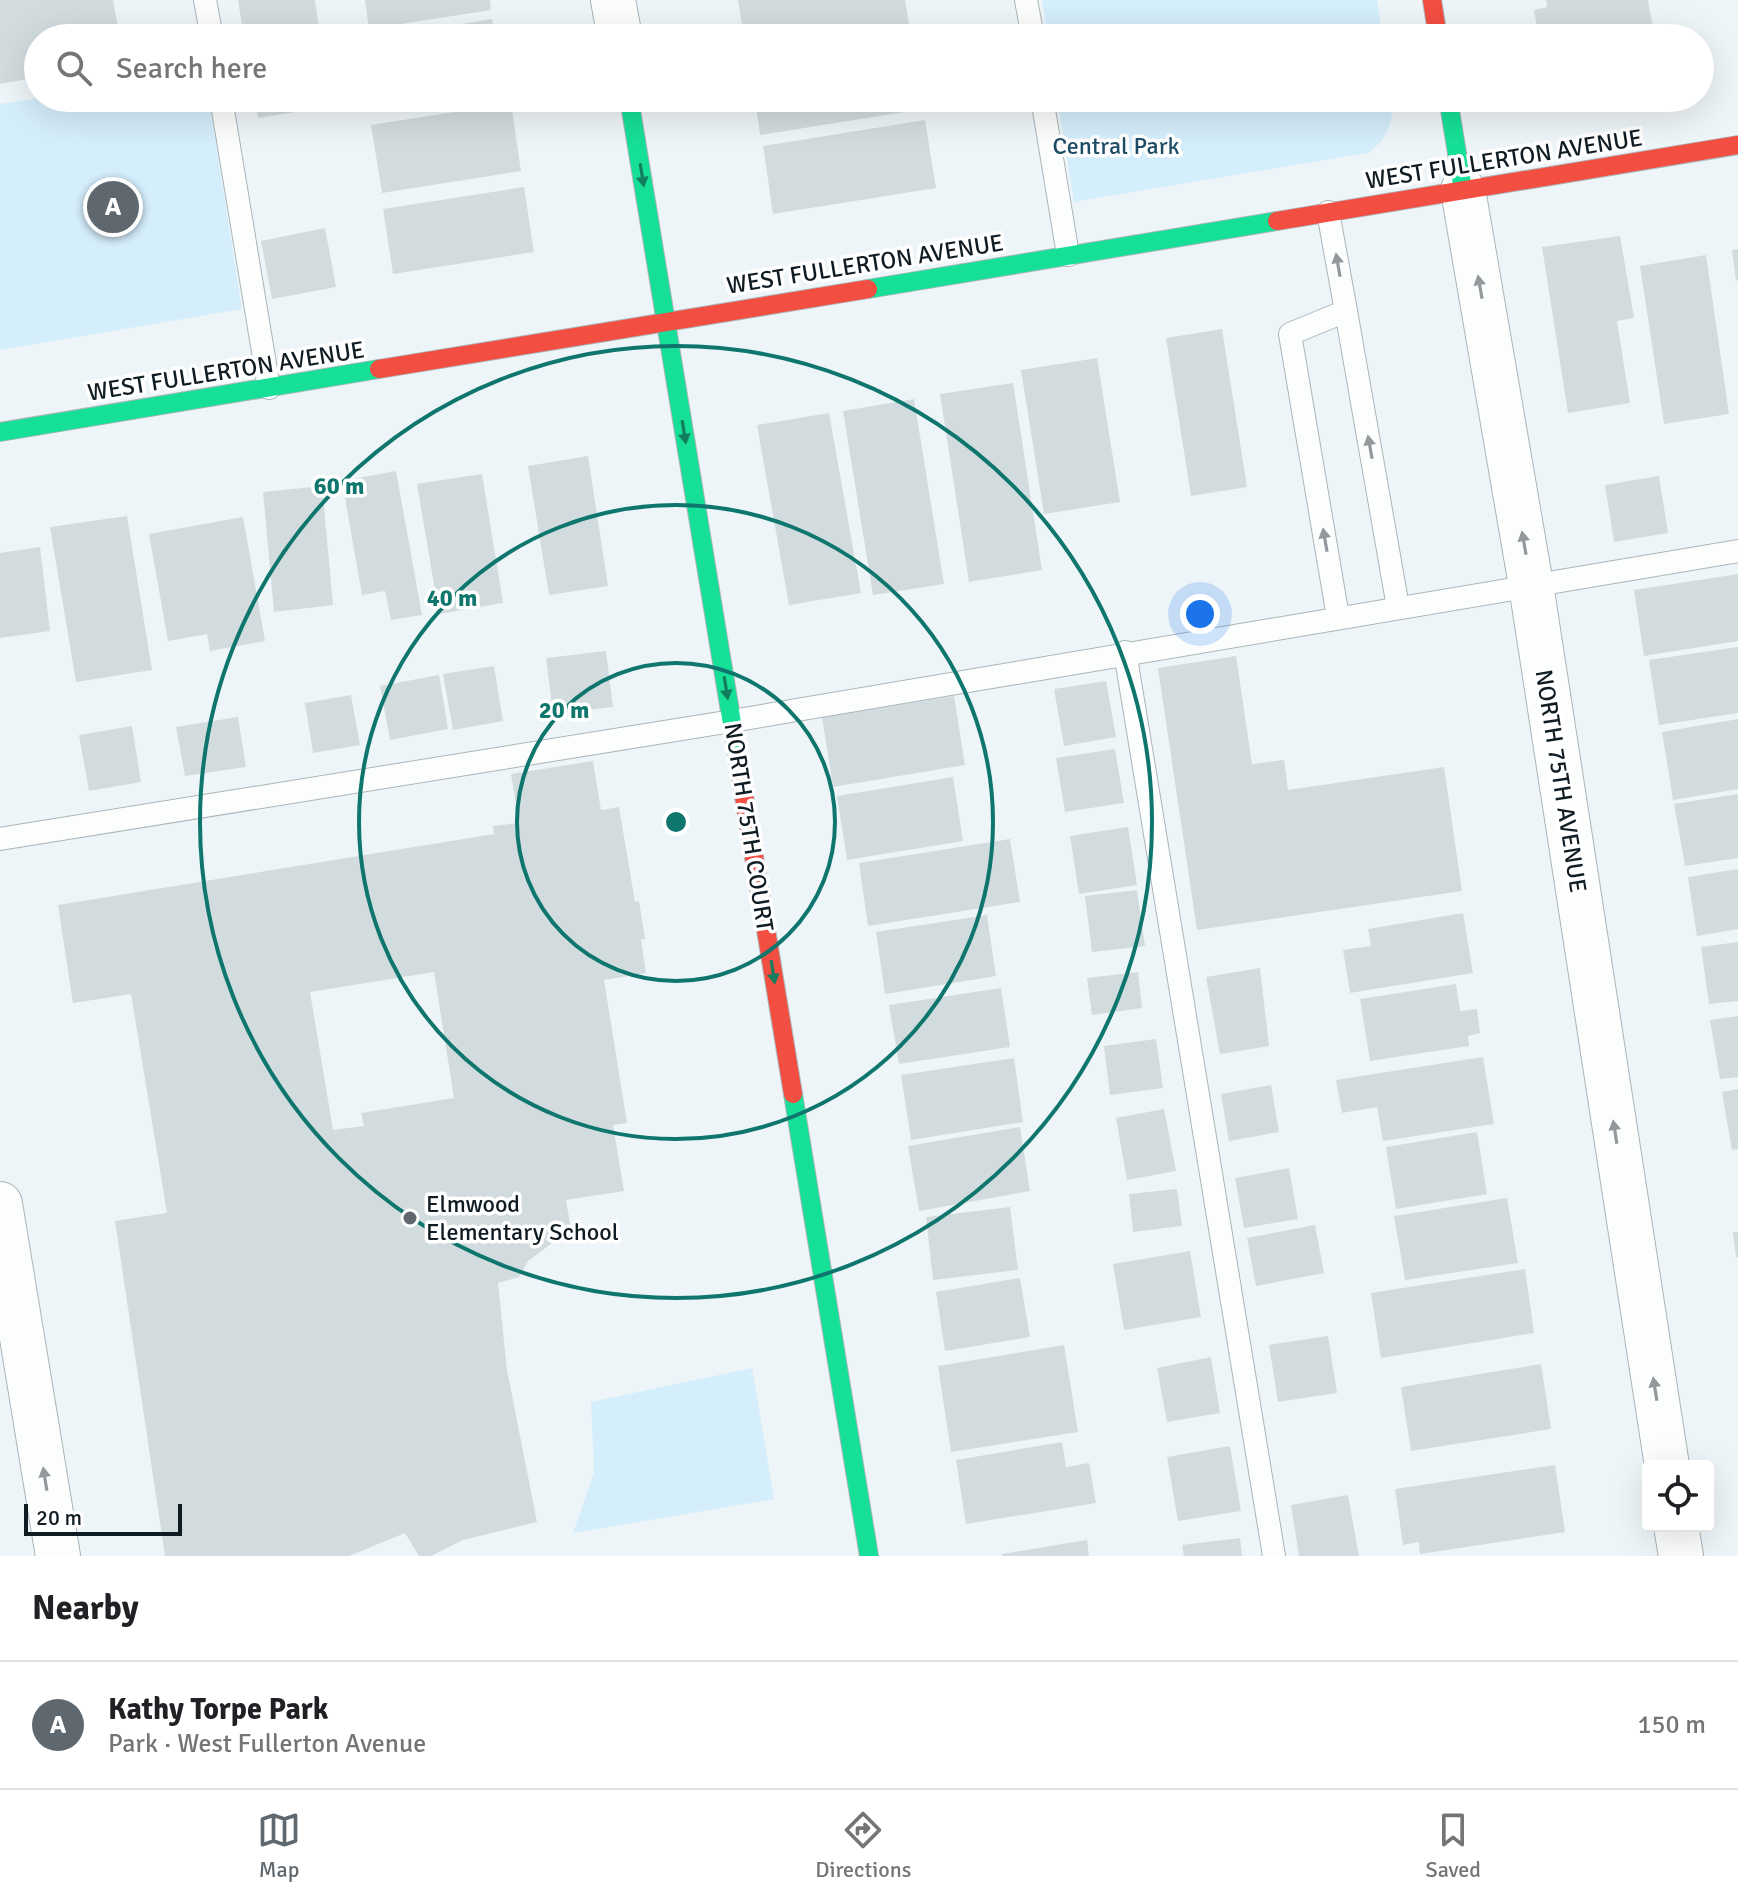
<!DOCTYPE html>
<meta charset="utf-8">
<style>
:root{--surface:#fff;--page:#f2f2f2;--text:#202124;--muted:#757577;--line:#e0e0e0;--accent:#5e686e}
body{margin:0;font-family:Signika,sans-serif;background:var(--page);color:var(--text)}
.controls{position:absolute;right:24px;bottom:24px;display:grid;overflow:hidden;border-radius:8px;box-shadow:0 8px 32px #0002}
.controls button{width:72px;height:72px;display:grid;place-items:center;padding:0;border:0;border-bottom:2px solid var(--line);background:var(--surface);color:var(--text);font:40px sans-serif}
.scale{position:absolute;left:24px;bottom:20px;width:158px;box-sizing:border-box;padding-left:8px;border:4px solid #101c23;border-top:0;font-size:22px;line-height:28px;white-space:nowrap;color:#101c23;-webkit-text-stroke:6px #fff;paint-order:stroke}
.you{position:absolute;left:1200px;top:614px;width:28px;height:28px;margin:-20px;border:6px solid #fff;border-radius:50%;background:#1a73e8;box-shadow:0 0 0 12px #1a73e833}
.badge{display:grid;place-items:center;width:52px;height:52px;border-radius:50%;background:var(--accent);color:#fff;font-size:26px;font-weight:700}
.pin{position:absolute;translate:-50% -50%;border:4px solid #fff;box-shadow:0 2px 8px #0006}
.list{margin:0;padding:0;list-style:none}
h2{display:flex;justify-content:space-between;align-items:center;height:104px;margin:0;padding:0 32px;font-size:34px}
h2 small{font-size:26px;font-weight:400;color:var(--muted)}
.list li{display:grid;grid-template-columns:52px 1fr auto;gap:24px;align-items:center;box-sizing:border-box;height:128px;padding:0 32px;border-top:2px solid var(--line)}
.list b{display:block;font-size:30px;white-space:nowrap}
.list p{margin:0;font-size:26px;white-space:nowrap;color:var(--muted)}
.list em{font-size:26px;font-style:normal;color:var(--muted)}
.icon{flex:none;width:44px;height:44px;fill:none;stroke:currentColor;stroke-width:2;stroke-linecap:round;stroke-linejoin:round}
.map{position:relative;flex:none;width:1738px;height:1556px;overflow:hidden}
.search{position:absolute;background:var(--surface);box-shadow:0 8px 32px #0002;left:24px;right:24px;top:24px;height:88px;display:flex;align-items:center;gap:20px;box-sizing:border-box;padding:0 28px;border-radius:44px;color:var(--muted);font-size:30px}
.sheet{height:232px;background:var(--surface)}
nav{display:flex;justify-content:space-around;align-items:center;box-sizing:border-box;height:112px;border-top:2px solid var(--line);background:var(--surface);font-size:22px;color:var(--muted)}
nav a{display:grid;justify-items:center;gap:4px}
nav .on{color:var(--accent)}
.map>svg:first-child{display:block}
.green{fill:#d5eefc}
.building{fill:#d2dcde;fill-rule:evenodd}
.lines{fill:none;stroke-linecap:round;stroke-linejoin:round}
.lane-casing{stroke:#abb5b9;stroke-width:24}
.street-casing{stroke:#abb5b9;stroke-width:46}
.fast-casing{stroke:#abb5b9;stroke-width:20}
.jam-casing{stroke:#abb5b9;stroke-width:20}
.lane{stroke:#fcfefe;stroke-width:22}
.street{stroke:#fcfefe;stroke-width:44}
.fast{stroke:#16e098;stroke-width:18}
.jam{stroke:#f24e42;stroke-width:18}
.oneway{fill:#137e5e}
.oneway2{fill:#92989b}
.ring{fill:none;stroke:#0f766e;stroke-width:4}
.poi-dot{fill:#5e686e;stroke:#fff;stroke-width:3}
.labels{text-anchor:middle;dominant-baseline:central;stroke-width:7;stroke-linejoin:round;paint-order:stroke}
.park-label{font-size:24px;fill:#1e4e65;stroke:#fff}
.street-label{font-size:24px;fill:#101c23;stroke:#fff}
.poi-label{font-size:24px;fill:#101c23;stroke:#fff;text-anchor:start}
.centre{fill:#0f766e;stroke:#fff;stroke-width:4}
.ring-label{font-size:24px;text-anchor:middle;font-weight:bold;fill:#0f766e;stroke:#fff;stroke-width:7;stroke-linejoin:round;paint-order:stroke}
</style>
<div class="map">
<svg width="1738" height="1556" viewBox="0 0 1738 1556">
<rect width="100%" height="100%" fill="#eef5f8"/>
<path class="green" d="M1042 0H1377L1383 38H1048Z
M38 98H209L242 309 0 350V104Z
M1057 98H1392L1393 101C1392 124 1388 139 1368 153L1074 202Z
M752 1368 774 1499 573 1533 594 1473 591 1402Z"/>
<path class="building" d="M0 0H113L120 38H38V77L0 84Z
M238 0H315L320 35 244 38Z
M365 0H490L491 10 369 29Z
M738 0H905L909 24 816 38H744Z
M1546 0H1648L1653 28 1596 38H1539L1534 10 1547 7Z
M492 19 495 38H413L412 32Z
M255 98H326L327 107 258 118Z
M755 98H921L923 109 760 135Z
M511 103 521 171 382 193 371 125Z
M925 120 936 188 773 214 763 146Z
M524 187 534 252 393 274 383 209Z
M325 228 336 287 272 299 261 241Z
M1620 236 1634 318 1617 321 1630 403 1568 413 1542 247Z
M1738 249V280L1736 281 1732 250Z
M1706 255 1729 414 1664 424 1640 266Z
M1222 329 1247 487 1191 496 1166 338Z
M1097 358 1120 502 1044 514 1021 370Z
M1013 383 1042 570 969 582 940 394Z
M914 399 944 584 873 595 843 411Z
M829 413 861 593 789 605 757 425Z
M588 456 608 586 549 595 528 466Z
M396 471 422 615 391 620 385 591 362 595 342 481Z
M482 474 503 603 439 614 417 484Z
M1659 476 1668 533 1614 542 1605 485Z
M322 486 333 605 274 612 263 492Z
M127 516 152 670 76 682 50 527Z
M243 517 265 641 210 651 207 634 168 641 149 534Z
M40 547 50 631 0 638V553Z
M1738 574V641L1644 656 1634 590Z
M1738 647V713L1659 725 1649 660Z
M606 651 613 707 553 714 546 658Z
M1236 656 1252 764 1284 760 1288 790 1444 767 1462 891 1197 930 1158 668Z
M494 666 503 721 453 730 443 674Z
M439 675 448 729 390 740 380 686Z
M1106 681 1116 737 1064 746 1054 689Z
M351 695 360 745 313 753 305 703Z
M954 696 965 765 833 787 822 717Z
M238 717 246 767 185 776 176 727Z
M1738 719V789L1673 800 1662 732Z
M132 726 141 782 89 791 79 735Z
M1115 749 1124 803 1065 812 1056 758Z
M593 761 601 810 619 807 635 902 639 901 645 939H641L646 973 604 980 627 1123 613 1125 624 1191 566 1200 571 1229 528 1261 519 1277 498 1283 507 1370 537 1522 463 1540 431 1556H419L405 1533 349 1556H165L115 1221 167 1213 131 994 73 1003 58 905 494 834 493 826 519 823 511 774ZM434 972 454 1098 361 1113 364 1126 333 1130 310 992Z
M953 777 963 841 847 860 837 796Z
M1738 794V858L1685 866 1674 804Z
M1128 827 1137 885 1079 894 1070 836Z
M1010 839 1020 902 868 926 859 863Z
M1738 869V929L1697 936 1688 877Z
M1137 890 1145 946 1092 952 1085 896Z
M1463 913 1473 973 1350 993 1343 950 1371 946 1368 929Z
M987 915 996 976 885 994 876 932Z
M1738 942V1001L1709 1004 1701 947Z
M1260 968 1269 1046 1220 1054 1206 977Z
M1138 972 1142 1008 1092 1015 1087 978Z
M1456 984 1460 1011 1477 1009 1480 1033 1468 1036 1469 1046 1370 1061 1360 999Z
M1001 988 1010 1047 899 1064 889 1005Z
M1738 1016V1077L1720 1079 1710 1020Z
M1156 1039 1163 1088 1110 1095 1104 1046Z
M1483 1057 1494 1124 1383 1141 1377 1107 1342 1113 1336 1080Z
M1014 1058 1023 1122 911 1140 901 1075Z
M1271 1085 1279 1132 1229 1141 1221 1094Z
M1738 1089V1149L1732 1150 1722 1092Z
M1164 1109 1176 1171 1127 1180 1116 1118Z
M1020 1127 1030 1191 919 1211 908 1146Z
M1477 1132 1487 1194 1396 1209 1386 1147Z
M1289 1168 1298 1219 1244 1228 1235 1178Z
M1177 1189 1182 1226 1133 1232 1129 1194Z
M1507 1198 1518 1263 1405 1280 1394 1216Z
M1010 1207 1018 1270 933 1280 926 1217Z
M1315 1225 1324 1273 1256 1286 1247 1238Z
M1733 1232H1738V1257H1736Z
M1190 1251 1201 1317 1124 1330 1113 1264Z
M1525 1269 1534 1333 1381 1358 1371 1293Z
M1020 1278 1030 1337 945 1351 936 1292Z
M1328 1336 1337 1393 1278 1402 1269 1345Z
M1064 1345 1078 1432 951 1452 938 1366Z
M1211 1357 1220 1413 1167 1422 1157 1368Z
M1541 1364 1551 1429 1411 1451 1401 1387Z
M1062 1442 1066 1467 1089 1463 1096 1503 966 1524 956 1460Z
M1230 1446 1241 1511 1178 1521 1167 1457Z
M1555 1465 1565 1532 1420 1554 1419 1542 1403 1545 1395 1489Z
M1348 1495 1359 1556H1299L1291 1505Z
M1240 1538 1242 1556H1184L1182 1545Z
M1087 1540 1089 1556H1002V1554Z"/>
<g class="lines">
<defs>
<path id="lane" d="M205 0 212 38
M1026 0 1033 38
M221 98 269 388
M1042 98 1068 255
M1328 212 1346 311 1290 334 1338 617
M1346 311 1398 607
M1125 652 1274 1556
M0 839 732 721 1738 551"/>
<path id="street" d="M613 0 620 38
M1463 190 1531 585 1667 1466
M0 1204 58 1556
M1676 1526 1681 1556"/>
<path id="fast" d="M629 98 741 778
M1448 98 1463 190
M868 289 1277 221
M0 432 379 369
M793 1094 869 1556"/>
<path id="jam" d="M1432 0 1438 38
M1277 221 1738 145
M379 369 868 289
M741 778 793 1094"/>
</defs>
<use href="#lane" class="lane-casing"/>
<use href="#street" class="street-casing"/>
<use href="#fast" class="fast-casing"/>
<use href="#jam" class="jam-casing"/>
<use href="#lane" class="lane"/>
<use href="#street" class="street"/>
<use href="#fast" class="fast"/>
<use href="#jam" class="jam"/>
</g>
<defs><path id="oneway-solid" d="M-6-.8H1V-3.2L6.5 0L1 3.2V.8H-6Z" transform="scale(2)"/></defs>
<g class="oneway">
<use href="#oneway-solid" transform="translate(642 175) rotate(81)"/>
<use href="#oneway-solid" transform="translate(684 432) rotate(81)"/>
<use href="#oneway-solid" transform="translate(726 688) rotate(81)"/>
<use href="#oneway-solid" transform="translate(773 972) rotate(81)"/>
</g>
<g class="oneway2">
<use href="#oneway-solid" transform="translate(1338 265) rotate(-100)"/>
<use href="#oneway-solid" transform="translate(1480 287) rotate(-100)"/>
<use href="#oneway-solid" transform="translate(1370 447) rotate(-100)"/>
<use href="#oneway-solid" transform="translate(1325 540) rotate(-100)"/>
<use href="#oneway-solid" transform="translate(1524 543) rotate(-100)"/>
<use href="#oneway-solid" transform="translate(1615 1132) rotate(-99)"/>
<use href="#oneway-solid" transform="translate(1655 1389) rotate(-99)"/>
<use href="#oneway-solid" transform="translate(45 1479) rotate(-99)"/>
</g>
<g class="ring">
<circle cx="676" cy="822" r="159"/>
<circle cx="676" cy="822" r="317"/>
<circle cx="676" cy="822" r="476"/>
</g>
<circle class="poi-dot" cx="410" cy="1218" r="8"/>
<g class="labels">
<g class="park-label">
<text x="1116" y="146">Central Park</text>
</g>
<g class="street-label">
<text transform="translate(1504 159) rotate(-9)">WEST FULLERTON AVENUE</text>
<text transform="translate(865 264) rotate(-9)">WEST FULLERTON AVENUE</text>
<text transform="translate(226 371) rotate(-9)">WEST FULLERTON AVENUE</text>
<text transform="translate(1561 781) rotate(81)">NORTH 75TH AVENUE</text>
<text transform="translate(749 827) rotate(81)">NORTH 75TH COURT</text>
</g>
<g class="poi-label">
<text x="426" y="1204">Elmwood<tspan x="426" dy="28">Elementary School</tspan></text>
</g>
</g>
<circle cx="676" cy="822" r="12" class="centre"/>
<g class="ring-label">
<text x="339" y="494">60 m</text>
<text x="452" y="606">40 m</text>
<text x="564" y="718">20 m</text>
</g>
</svg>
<div class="controls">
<button><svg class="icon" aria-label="locate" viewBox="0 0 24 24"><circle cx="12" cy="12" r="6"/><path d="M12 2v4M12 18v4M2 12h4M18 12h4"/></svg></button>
</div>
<div class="scale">20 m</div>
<div class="you"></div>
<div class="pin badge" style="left:113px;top:207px">A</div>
<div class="search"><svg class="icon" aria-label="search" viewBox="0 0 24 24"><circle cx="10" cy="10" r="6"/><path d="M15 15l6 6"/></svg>Search here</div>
</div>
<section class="sheet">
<h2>Nearby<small></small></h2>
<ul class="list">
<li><span class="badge">A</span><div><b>Kathy Torpe Park</b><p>Park · West Fullerton Avenue</p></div><em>150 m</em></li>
</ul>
</section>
<nav>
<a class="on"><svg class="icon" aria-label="map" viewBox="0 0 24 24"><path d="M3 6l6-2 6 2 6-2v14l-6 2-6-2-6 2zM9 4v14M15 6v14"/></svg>Map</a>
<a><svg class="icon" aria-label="directions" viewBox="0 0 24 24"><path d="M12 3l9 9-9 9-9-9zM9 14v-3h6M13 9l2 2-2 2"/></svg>Directions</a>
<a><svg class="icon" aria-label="saved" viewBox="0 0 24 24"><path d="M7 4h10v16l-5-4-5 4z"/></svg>Saved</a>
</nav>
